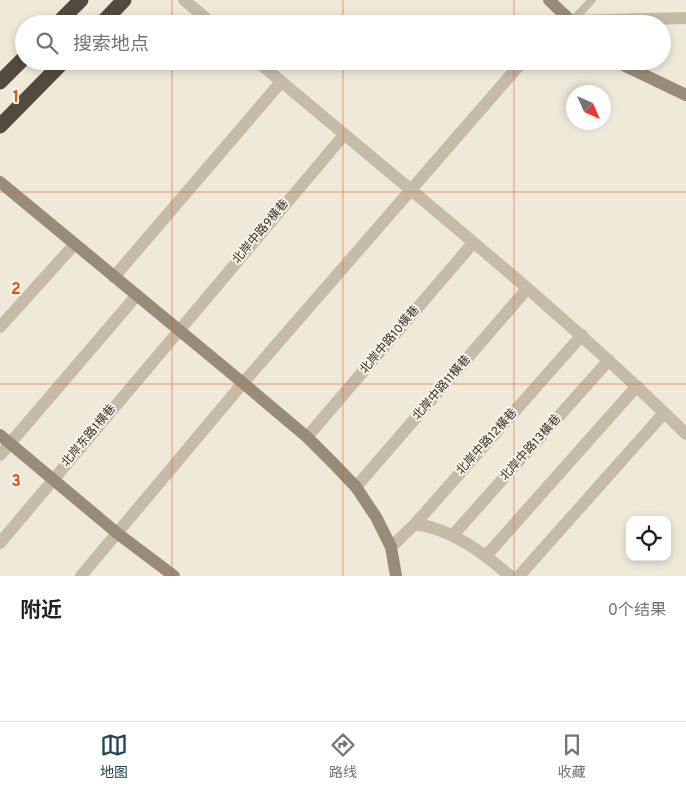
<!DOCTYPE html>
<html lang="zh">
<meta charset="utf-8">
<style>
:root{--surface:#fff;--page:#f6f6f6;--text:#202124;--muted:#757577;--line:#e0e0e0;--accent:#214450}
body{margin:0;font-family:Overpass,"Noto Sans SC",sans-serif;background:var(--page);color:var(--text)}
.controls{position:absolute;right:15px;bottom:15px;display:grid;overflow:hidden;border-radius:10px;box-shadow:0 2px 8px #0003}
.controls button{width:45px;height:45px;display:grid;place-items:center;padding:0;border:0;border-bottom:1px solid var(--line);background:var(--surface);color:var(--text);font:25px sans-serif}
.compass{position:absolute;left:566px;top:85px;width:45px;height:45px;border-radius:50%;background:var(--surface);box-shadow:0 2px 8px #0003;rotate:135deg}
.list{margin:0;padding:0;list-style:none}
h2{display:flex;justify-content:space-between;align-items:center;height:65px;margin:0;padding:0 20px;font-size:21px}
h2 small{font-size:16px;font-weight:400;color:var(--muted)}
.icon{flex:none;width:28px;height:28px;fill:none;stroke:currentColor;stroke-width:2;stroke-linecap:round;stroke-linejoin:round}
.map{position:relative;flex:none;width:686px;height:576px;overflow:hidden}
.search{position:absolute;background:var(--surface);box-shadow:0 2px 8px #0003;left:15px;right:15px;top:15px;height:55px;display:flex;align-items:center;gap:12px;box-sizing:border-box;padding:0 18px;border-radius:28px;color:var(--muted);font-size:19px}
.sheet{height:145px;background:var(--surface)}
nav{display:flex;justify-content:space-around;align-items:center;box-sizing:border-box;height:70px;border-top:1px solid var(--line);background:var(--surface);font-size:14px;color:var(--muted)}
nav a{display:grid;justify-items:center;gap:2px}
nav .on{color:var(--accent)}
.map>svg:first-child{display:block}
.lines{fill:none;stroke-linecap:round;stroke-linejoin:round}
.lane{stroke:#c6bba8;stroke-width:8}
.street{stroke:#c6bba8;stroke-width:12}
.secondary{stroke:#998b79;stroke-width:12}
.highway{stroke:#53493f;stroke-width:15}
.grid{fill:none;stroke:#df570d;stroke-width:1;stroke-opacity:0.55}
.labels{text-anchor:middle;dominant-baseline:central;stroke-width:4;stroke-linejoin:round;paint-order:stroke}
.street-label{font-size:12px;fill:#332d27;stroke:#f7f3e6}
.grid-label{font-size:16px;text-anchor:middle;font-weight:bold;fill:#df570d;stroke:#f7f3e6;stroke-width:4;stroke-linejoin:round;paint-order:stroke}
</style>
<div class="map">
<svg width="686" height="576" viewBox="0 0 686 576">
<rect width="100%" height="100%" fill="#efe9da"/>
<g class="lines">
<path class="lane" d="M572 21 592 0"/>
<path class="street" d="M184 0 213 24
M572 21 686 18
M556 24 564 14
M257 61C402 184 551 301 686 434
M114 277 281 82
M0 327 74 245
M307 437 473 243
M0 455 137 295
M356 487 527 289
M415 524C452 529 482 552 510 576
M453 535 609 360
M0 543 344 135
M391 547 415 524 582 335
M486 556 637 386
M81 576 243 383 523 61
M519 576 664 413"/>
<path class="secondary" d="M549 0 574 24
M615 61 686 95
M0 182 243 383 307 437 333 463 356 487 376 517 391 547 396 576
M0 435 117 533 174 576"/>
<path class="highway" d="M57 24 81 0
M101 24 124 0
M0 82 24 58
M0 126 64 61"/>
</g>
<path class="grid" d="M172 0V24M343 0V24M514 0V24M172 61V576M343 61V576M514 61V576M0 192H686M0 384H686"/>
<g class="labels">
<g class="street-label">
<text transform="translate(261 232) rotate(-50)">北岸中路9橫巷</text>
<text transform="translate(390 340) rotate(-50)">北岸中路10橫巷</text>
<text transform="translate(442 388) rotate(-49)">北岸中路11橫巷</text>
<text transform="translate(89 436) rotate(-50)">北岸东路1横巷</text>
<text transform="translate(487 442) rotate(-48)">北岸中路12橫巷</text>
<text transform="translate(531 448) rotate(-48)">北岸中路13橫巷</text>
</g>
</g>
<g class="grid-label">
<text x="16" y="102">1</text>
<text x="16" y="294">2</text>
<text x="16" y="486">3</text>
</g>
</svg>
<div class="controls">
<button><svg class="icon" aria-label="locate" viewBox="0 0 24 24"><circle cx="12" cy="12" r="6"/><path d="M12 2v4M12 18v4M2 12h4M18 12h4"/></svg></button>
</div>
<svg class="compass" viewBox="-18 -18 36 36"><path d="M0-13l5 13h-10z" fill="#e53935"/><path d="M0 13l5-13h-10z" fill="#757577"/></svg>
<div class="search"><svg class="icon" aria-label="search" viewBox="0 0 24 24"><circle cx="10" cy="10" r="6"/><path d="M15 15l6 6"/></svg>搜索地点</div>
</div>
<section class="sheet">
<h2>附近<small>0个结果</small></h2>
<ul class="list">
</ul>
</section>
<nav>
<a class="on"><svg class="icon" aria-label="map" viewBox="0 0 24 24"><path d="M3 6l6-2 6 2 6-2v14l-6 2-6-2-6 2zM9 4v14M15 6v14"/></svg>地图</a>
<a><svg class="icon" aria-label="directions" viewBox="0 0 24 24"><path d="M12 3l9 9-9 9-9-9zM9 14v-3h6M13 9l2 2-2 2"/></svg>路线</a>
<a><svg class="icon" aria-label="saved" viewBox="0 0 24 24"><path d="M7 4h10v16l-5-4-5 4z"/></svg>收藏</a>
</nav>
